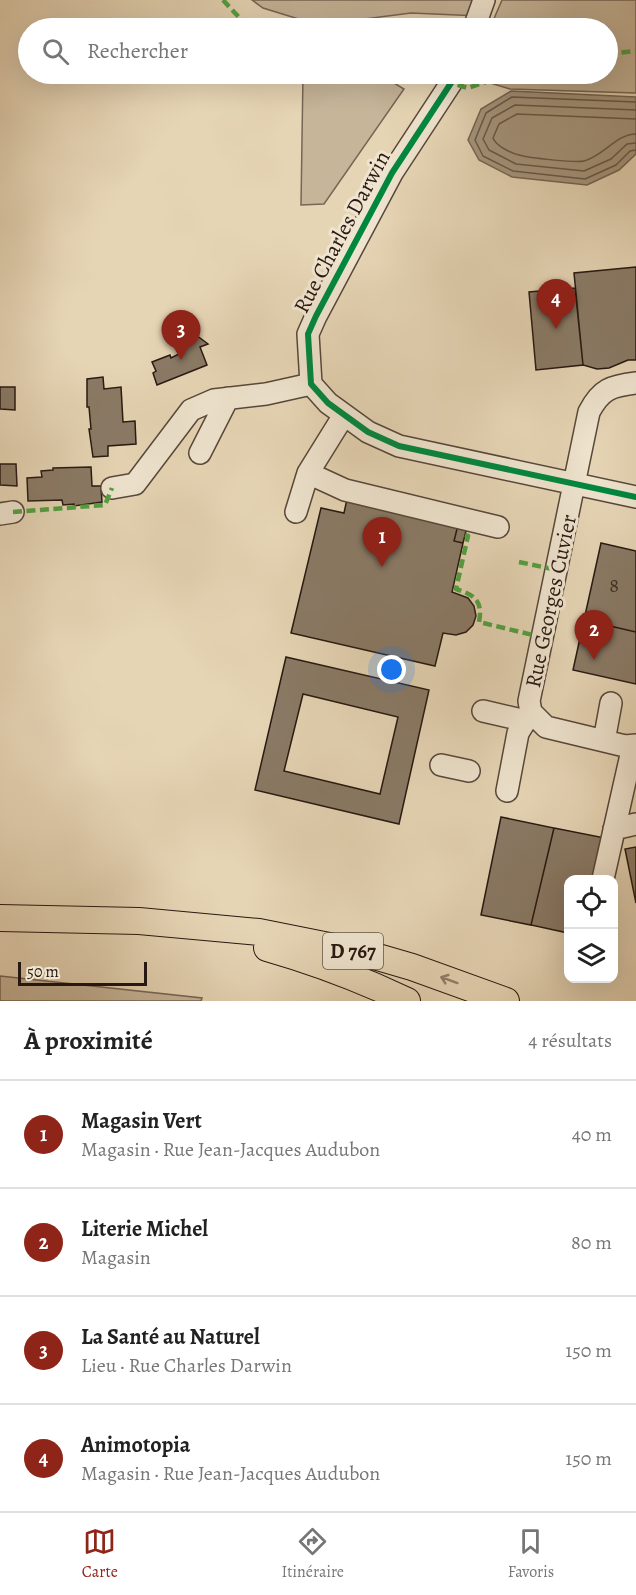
<!DOCTYPE html>
<html lang="fr">
<meta charset="utf-8">
<style>
:root{--surface:#fff;--page:#f6f6f6;--text:#222;--muted:#767676;--line:#e0e0e0;--accent:#8f2418}
body{margin:0;font-family:Alegreya,serif;background:var(--page);color:var(--text)}
.controls{position:absolute;right:18px;bottom:18px;display:grid;overflow:hidden;border-radius:12px;box-shadow:0 6px 24px #0002}
.controls button{width:54px;height:54px;display:grid;place-items:center;padding:0;border:0;border-bottom:2px solid var(--line);background:var(--surface);color:var(--text);font:30px sans-serif}
.scale{position:absolute;left:18px;bottom:15px;width:129px;box-sizing:border-box;padding-left:6px;border:3px solid #271811;border-top:0;font-size:16px;line-height:21px;white-space:nowrap;color:#271811;-webkit-text-stroke:4px #efe4cf;paint-order:stroke}
.you{position:absolute;left:392px;top:670px;width:21px;height:21px;margin:-15px;border:4px solid #fff;border-radius:50%;background:#1a73e8;box-shadow:0 0 0 9px #1a73e833}
.badge{display:grid;place-items:center;width:39px;height:39px;border-radius:50%;background:var(--accent);color:#fff;font-size:20px;font-weight:700}
.pin{position:absolute;translate:-50% -50px;filter:drop-shadow(0 2px 3px #0008)}
.pin::after{content:'';position:absolute;top:32px;width:21px;height:18px;background:inherit;clip-path:polygon(0 0,100% 0,50% 100%)}
.list{margin:0;padding:0;list-style:none}
h2{display:flex;justify-content:space-between;align-items:center;height:78px;margin:0;padding:0 24px;font-size:26px}
h2 small{font-size:20px;font-weight:400;color:var(--muted)}
.list li{display:grid;grid-template-columns:39px 1fr auto;gap:18px;align-items:center;box-sizing:border-box;height:108px;padding:0 24px;border-top:2px solid var(--line)}
.list b{display:block;font-size:22px;white-space:nowrap}
.list p{margin:0;font-size:20px;white-space:nowrap;color:var(--muted)}
.list em{font-size:20px;font-style:normal;color:var(--muted)}
.icon{flex:none;width:33px;height:33px;fill:none;stroke:currentColor;stroke-width:2;stroke-linecap:round;stroke-linejoin:round}
.map{position:relative;flex:none;width:636px;height:1001px;overflow:hidden}
.search{position:absolute;background:var(--surface);box-shadow:0 6px 24px #0002;left:18px;right:18px;top:18px;height:66px;display:flex;align-items:center;gap:15px;box-sizing:border-box;padding:0 21px;border-radius:33px;color:var(--muted);font-size:22px}
.sheet{height:510px;background:var(--surface)}
nav{display:flex;justify-content:space-around;align-items:center;box-sizing:border-box;height:84px;border-top:2px solid var(--line);background:var(--surface);font-size:16px;color:var(--muted)}
nav a{display:grid;justify-items:center;gap:3px}
nav .on{color:var(--accent)}
.map>svg:first-child{display:block}
.green{fill:#c6b599;stroke:#766655;stroke-width:1.5}
.water{fill:#a5957d;stroke:#736352;stroke-width:1.5}
.lines{fill:none;stroke-linecap:round;stroke-linejoin:round}
.shore{stroke:#665647;stroke-width:1.5}
.building{fill:#8a7a66;stroke:#271811;stroke-width:1.5;fill-rule:evenodd}
.minor-casing{stroke:#57473a;stroke-width:24}
.major-casing{stroke:#271811;stroke-width:28}
.minor{stroke:#efe4cf;stroke-width:21}
.major{stroke:#e6d5b5;stroke-width:26}
.quiet{stroke:#51a13f;stroke-width:4.5;stroke-dasharray:9 4.5;stroke-linecap:butt}
.cycleway-casing{stroke:#efe4cf;stroke-width:10}
.cycleway{stroke:#00873e;stroke-width:6}
.oneway{stroke:#90806b}
.labels{text-anchor:middle;dominant-baseline:central;stroke-width:6;stroke-linejoin:round;paint-order:stroke}
.number-label{font-size:20px;fill:#403026}
.shield{fill:#efe4cf;stroke:#63554a;stroke-width:1.5}
.shield-label{font-size:21px;font-weight:bold;fill:#271811}
.street-label{font-size:22px;fill:#271811;stroke:#efe4cf}
</style>
<div class="map">
<svg width="636" height="1001" viewBox="0 0 636 1001">
<rect width="100%" height="100%" fill="#e6d5b5"/>
<filter id="stains"><feTurbulence type="fractalNoise" baseFrequency=".00333" numOctaves="4"/><feColorMatrix values="0 0 0 0 .2 0 0 0 0 .09 0 0 0 0 .02 0 0 0 .5 -.17"/></filter>
<radialGradient id="worn" r=".72"><stop offset=".6" stop-color="#630" stop-opacity="0"/><stop offset="1" stop-color="#630" stop-opacity=".3"/></radialGradient>
<path class="green" d="M252 0H478L479 16 411 13 318 25 263 8Z
M502 0H636V93L510 89 471 77 473 74H608V28H490Z
M303 74H379L404 89 324 204 301 205Z
M0 976 202 998 201 1001H0Z"/>
<path class="water" d="M511 91 636 97V154L619 170 587 185 512 177 479 160 468 140 481 109Z"/>
<g class="lines">
<path class="shore" d="M636 102 512 97 486 113 475 140 483 156 513 171 585 179 616 165 630 151 636 150
M636 110 515 105 492 118 483 139 489 150 516 164 584 171 611 159 627 144 636 143
M636 119 517 114 499 124 493 138C496 146 511 153 519 155 529 158 576 163 584 161 604 156 616 134 636 134"/>
</g>
<path class="building" d="M636 267V360H628L609 368 597 369 583 365 574 273Z
M575 288 583 365 536 370 529 292Z
M196 335 208 344 200 347 207 365 157 385 153 373 156 371 152 362 170 355 171 358 181 353 177 343Z
M103 377 104 389 121 387 123 422 135 421 136 444 108 446V456L93 457 89 429H91L89 407H87V379Z
M0 387H15V410L0 409Z
M0 464H16L17 486 0 485Z
M91 467 92 486H101L102 502 74 506V504L63 505 62 500 28 501 27 478 42 477 41 471 53 470V468Z
M347 499 458 525 454 541 463 543 452 592 468 598 474 606 476 616 473 625 466 632 456 635 443 633 435 666 291 633 321 508 344 513Z
M458 525 467 527 463 543 454 541Z
M601 543 636 551V632L584 620Z
M584 620 636 632V684L573 670Z
M286 657 429 690 399 824 255 790ZM303 694 398 717 380 794 284 771Z
M501 817 554 828 531 925 481 915Z
M554 828 605 838 597 879H568V933L531 925Z
M636 847V903L625 849Z"/>
<g class="lines">
<defs>
<path id="minor" d="M474 28 484 0
M636 383C611 386 601 389 589 412L529 701 531 712 546 727 625 746 636 745
M311 384 328 403 368 432 399 446 636 497
M311 384 308 334 316 316 392 173 451 83 455 74
M344 415 308 473 345 490 498 527
M200 453 228 398
M112 488 135 484 191 410 214 400 266 394 311 384
M296 512 308 473
M0 514 13 512
M483 711 526 721
M604 741 611 703
M441 765 469 771
M507 791 518 733 531 712
M614 829 636 824
M603 879 633 746"/>
<path id="major" d="M0 918 139 921 259 932 364 953 412 967 506 1001
M267 948C316 962 361 979 407 1001"/>
</defs>
<use href="#minor" class="minor-casing"/>
<use href="#major" class="major-casing"/>
<use href="#minor" class="minor"/>
<use href="#major" class="major"/>
<path class="quiet" d="M223 0 248 27 257 28
M608 54 636 51
M433 74 451 83 468 88 509 74
M13 512 105 505 112 488
M465 535 468 536 456 589C475 595 483 601 479 622L533 635
M519 562 557 570"/>
<defs>
<path id="cycleway" d="M455 74 451 83 392 173 316 316 308 334 311 384 328 403 368 432 399 446 636 497"/>
</defs>
<use href="#cycleway" class="cycleway-casing"/>
<use href="#cycleway" class="cycleway"/>
</g>
<defs><path id="oneway-shaft" d="M-6 0H5M1.5-3L5.5 0L1.5 3" fill="none" stroke-width="1.6" stroke-linecap="round" stroke-linejoin="round" transform="scale(1.5)"/></defs>
<use class="oneway" href="#oneway-shaft" transform="translate(449 980) rotate(-160)"/>
<g class="labels">
<g class="number-label">
<text x="614" y="585">8</text>
</g>
<rect class="shield" x="323" y="933" width="60" height="36" rx="4.5"/>
<g class="shield-label">
<text x="353" y="951">D 767</text>
</g>
<g class="street-label">
<text transform="translate(342 232) rotate(-62)">Rue Charles Darwin</text>
<text transform="translate(551 601) rotate(-78)">Rue Georges Cuvier</text>
</g>
</g>
<rect width="100%" height="100%" filter="url(#stains)"/>
<rect width="100%" height="100%" fill="url(#worn)"/>
</svg>
<div class="controls">
<button><svg class="icon" aria-label="locate" viewBox="0 0 24 24"><circle cx="12" cy="12" r="6"/><path d="M12 2v4M12 18v4M2 12h4M18 12h4"/></svg></button>
<button><svg class="icon" aria-label="layers" viewBox="0 0 24 24"><path d="M12 4l9 5-9 5-9-5zM3 14l9 5 9-5"/></svg></button>
</div>
<div class="scale">50 m</div>
<div class="you"></div>
<div class="pin badge" style="left:382px;top:567px">1</div>
<div class="pin badge" style="left:594px;top:660px">2</div>
<div class="pin badge" style="left:181px;top:360px">3</div>
<div class="pin badge" style="left:556px;top:329px">4</div>
<div class="search"><svg class="icon" aria-label="search" viewBox="0 0 24 24"><circle cx="10" cy="10" r="6"/><path d="M15 15l6 6"/></svg>Rechercher</div>
</div>
<section class="sheet">
<h2>À proximité<small>4 résultats</small></h2>
<ul class="list">
<li><span class="badge">1</span><div><b>Magasin Vert</b><p>Magasin · Rue Jean-Jacques Audubon</p></div><em>40 m</em></li>
<li><span class="badge">2</span><div><b>Literie Michel</b><p>Magasin</p></div><em>80 m</em></li>
<li><span class="badge">3</span><div><b>La Santé au Naturel</b><p>Lieu · Rue Charles Darwin</p></div><em>150 m</em></li>
<li><span class="badge">4</span><div><b>Animotopia</b><p>Magasin · Rue Jean-Jacques Audubon</p></div><em>150 m</em></li>
</ul>
</section>
<nav>
<a class="on"><svg class="icon" aria-label="map" viewBox="0 0 24 24"><path d="M3 6l6-2 6 2 6-2v14l-6 2-6-2-6 2zM9 4v14M15 6v14"/></svg>Carte</a>
<a><svg class="icon" aria-label="directions" viewBox="0 0 24 24"><path d="M12 3l9 9-9 9-9-9zM9 14v-3h6M13 9l2 2-2 2"/></svg>Itinéraire</a>
<a><svg class="icon" aria-label="saved" viewBox="0 0 24 24"><path d="M7 4h10v16l-5-4-5 4z"/></svg>Favoris</a>
</nav>
